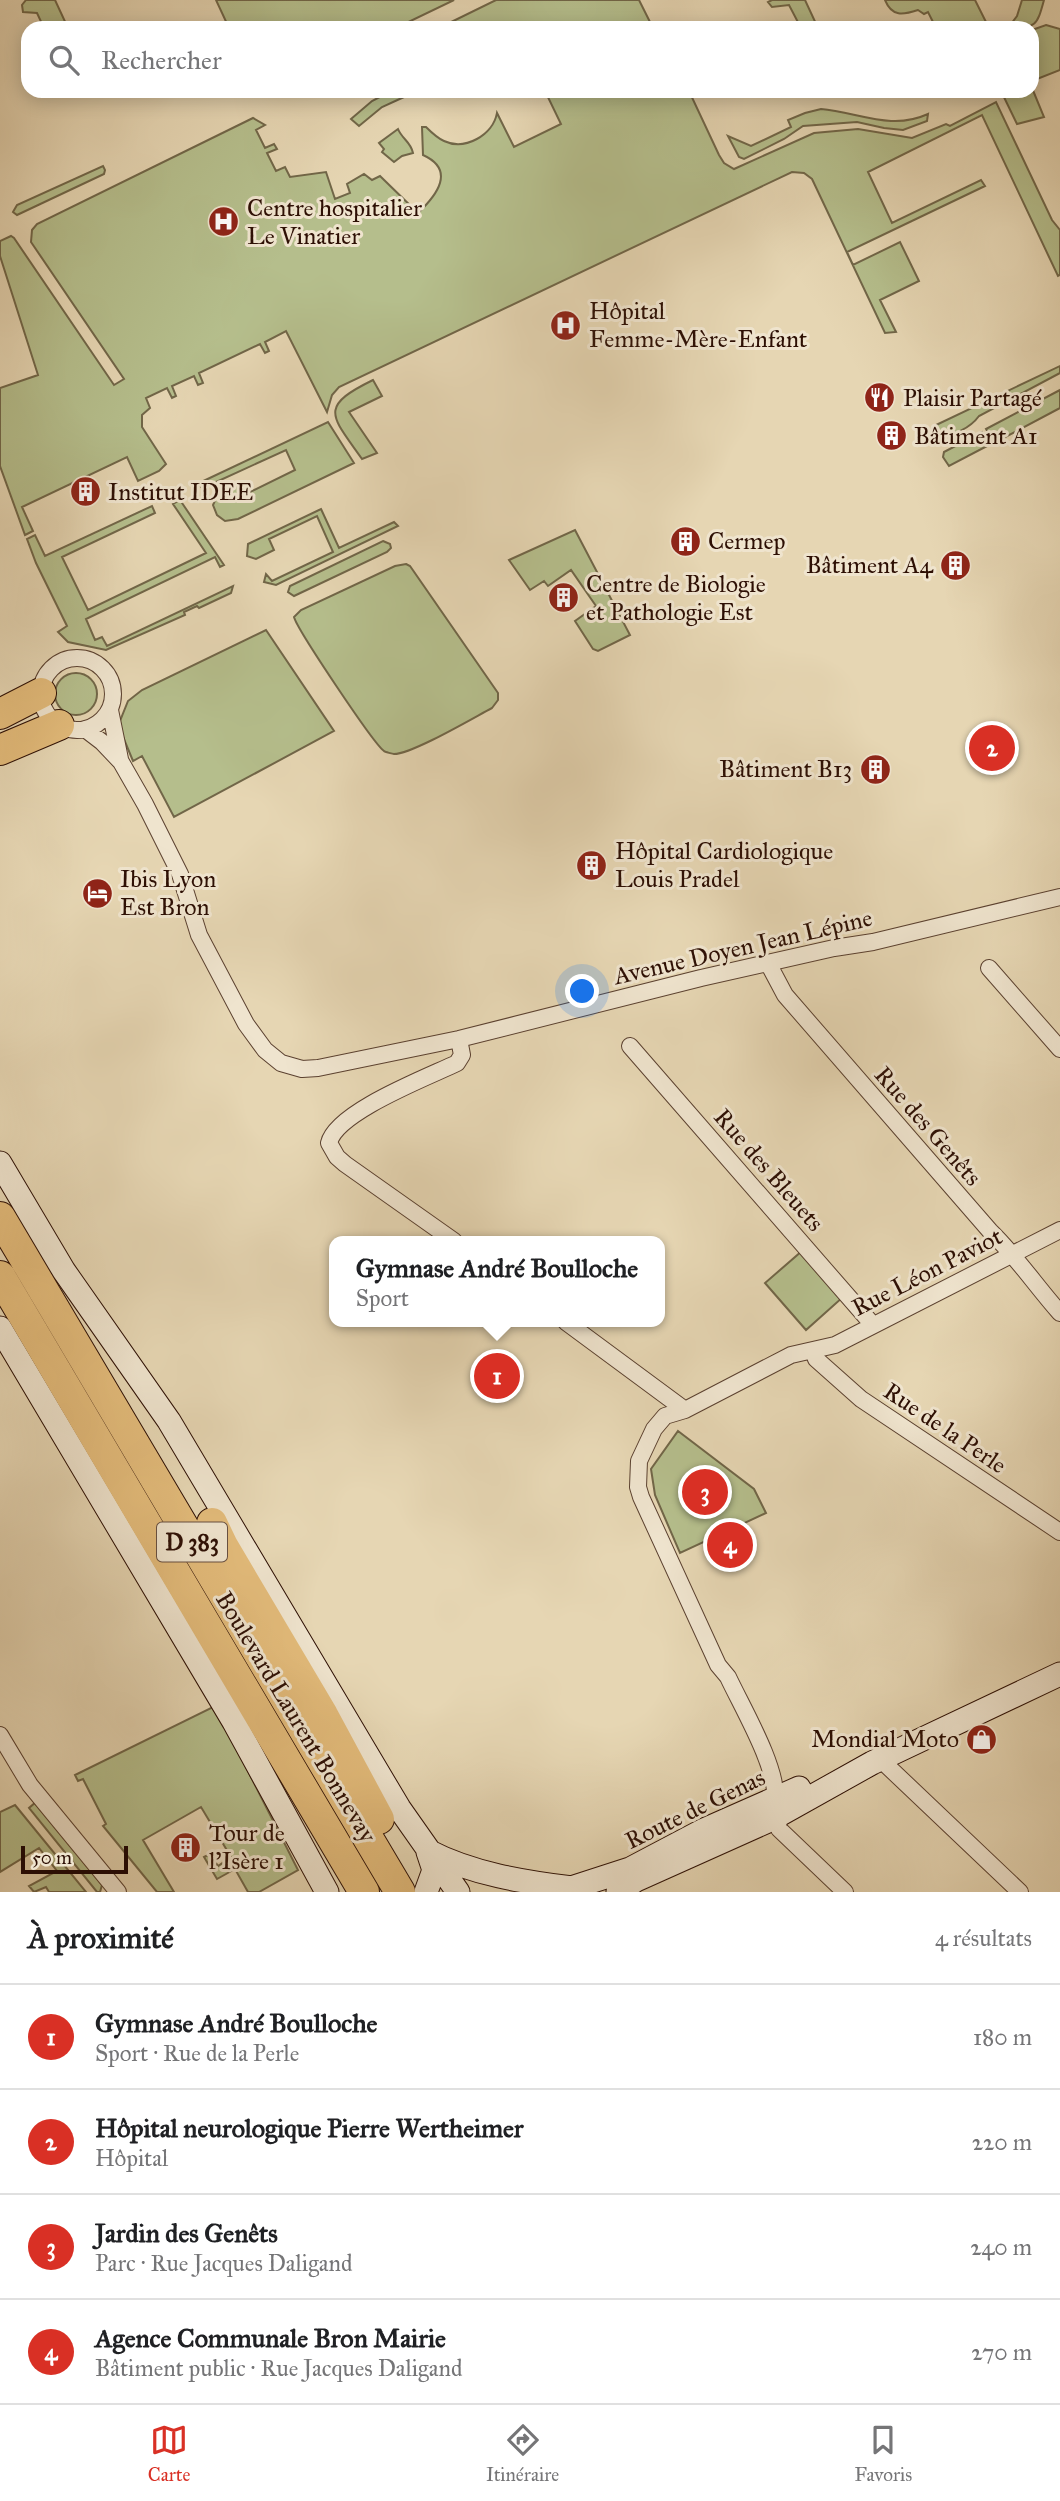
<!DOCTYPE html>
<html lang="fr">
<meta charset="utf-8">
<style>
:root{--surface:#fff;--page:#f6f6f6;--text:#202124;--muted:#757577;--line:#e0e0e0;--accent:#d93025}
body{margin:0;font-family:"IM FELL Great Primer",serif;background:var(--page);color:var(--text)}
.scale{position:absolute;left:21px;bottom:18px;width:107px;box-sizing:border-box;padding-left:7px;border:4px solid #2d0f04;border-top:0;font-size:19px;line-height:24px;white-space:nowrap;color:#2d0f04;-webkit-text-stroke:5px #efe4ce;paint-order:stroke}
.you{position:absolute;left:583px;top:992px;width:24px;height:24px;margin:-18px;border:5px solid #fff;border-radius:50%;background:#1a73e8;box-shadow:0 0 0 10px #1a73e833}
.badge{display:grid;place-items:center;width:46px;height:46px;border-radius:50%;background:var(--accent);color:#fff;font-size:23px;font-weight:700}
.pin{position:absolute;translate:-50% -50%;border:4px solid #fff;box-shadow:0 2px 7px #0006}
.popup{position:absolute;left:329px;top:1236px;width:336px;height:91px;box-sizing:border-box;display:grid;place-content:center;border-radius:14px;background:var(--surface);filter:drop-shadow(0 2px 5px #0005);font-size:23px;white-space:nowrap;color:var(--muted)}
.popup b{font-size:26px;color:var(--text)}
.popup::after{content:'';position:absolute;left:50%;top:100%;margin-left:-14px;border:14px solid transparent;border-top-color:var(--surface)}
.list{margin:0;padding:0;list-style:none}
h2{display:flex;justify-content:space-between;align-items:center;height:91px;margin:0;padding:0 28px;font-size:30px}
h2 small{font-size:23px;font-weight:400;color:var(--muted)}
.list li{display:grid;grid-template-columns:46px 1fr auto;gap:21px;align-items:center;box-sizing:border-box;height:105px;padding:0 28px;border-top:2px solid var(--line)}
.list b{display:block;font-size:26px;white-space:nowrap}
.list p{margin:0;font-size:23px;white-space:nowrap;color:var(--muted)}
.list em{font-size:23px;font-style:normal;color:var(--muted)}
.icon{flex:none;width:38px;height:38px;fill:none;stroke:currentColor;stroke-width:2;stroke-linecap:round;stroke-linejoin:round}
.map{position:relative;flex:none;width:1060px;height:1892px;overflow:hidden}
.search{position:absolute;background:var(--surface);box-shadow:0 4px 18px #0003;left:21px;right:21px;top:21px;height:77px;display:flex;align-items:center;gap:18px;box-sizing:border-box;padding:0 24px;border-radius:21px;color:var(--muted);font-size:26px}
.sheet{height:511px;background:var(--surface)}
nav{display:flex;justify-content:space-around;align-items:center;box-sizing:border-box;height:98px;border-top:2px solid var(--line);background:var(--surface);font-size:19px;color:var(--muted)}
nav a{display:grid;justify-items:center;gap:4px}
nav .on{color:var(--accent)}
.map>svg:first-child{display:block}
.green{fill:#b5be8c;stroke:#716648;stroke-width:2}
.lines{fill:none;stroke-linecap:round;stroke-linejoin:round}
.street-casing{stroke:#5b4130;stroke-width:18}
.secondary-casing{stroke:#2d0f04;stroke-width:25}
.highway-casing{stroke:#2d0f04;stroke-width:32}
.street{stroke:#efe4ce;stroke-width:16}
.secondary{stroke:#efe4ce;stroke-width:23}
.highway{stroke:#e3bb7a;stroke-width:30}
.labels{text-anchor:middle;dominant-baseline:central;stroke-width:6;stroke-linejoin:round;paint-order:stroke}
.shield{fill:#efe4ce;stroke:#674f41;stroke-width:2}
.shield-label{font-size:23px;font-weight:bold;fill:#2d0f04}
.poi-label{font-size:24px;fill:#2d0f04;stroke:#efe4ce;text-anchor:start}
.street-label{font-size:24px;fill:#2d0f04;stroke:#efe4ce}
</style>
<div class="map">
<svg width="1060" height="1892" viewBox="0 0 1060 1892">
<rect width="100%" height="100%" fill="#e6d6b3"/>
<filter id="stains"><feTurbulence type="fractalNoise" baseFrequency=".00286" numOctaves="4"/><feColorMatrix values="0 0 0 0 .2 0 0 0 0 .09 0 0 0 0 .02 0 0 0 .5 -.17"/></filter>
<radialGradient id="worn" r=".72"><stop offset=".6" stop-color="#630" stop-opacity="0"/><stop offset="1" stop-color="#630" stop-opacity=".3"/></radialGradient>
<path class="green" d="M26 0H55L68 28H44L37 13 23 12 22 5Z
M216 0H454L396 28H229Z
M496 0H639L653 28H439Z
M772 0H805L818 28H801L789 5 772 7 768 2Z
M885 0H975L989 28H936L928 12 924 14 918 10C903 15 892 17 885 0Z
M1022 0H1044C1037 26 1036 28 1008 28L1017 16Z
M1046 25 1060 29V70L1032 81V30Z
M1032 88 1044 117 1017 124 1001 91H1032Z
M391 91H404V97L382 107 359 126 351 119 372 101Z
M545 91H689L719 155 724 163 734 169 814 133 858 129 912 138 946 124 950 126 996 102 1052 220 1060 230V275L1058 276 982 115 868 172 892 223 981 180 985 186 847 252 853 265 900 242 919 281 880 300 896 332 885 333 812 179 804 173 792 172 339 387 332 395 327 412 286 331 265 342 269 351 265 353 260 344 199 373 203 383 198 385 194 376 172 386 176 396 172 398 167 388 146 398 150 408 142 415V427L166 464 159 471 138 481 127 457 22 507 33 531 25 535 0 466V388L38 375 0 256V241L11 236 14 238 114 385 124 379 31 242 32 230 37 224 253 118 265 125 256 130 265 148 274 144 277 149 267 153 276 171 285 167 290 177 326 172 335 199 350 193 347 184 364 174 372 180 380 176 418 213C437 195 456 170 423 155L422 127H426C431 132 437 138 444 141 465 151 493 135 497 113L514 147 561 124Z
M821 109C858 112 891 131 928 114L927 121 903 130 884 128 857 122 803 126 784 139 744 159 739 157 728 136 751 146 791 127 788 120 805 113Z
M398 129C402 139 411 142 413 153L402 156 394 162 382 152 384 149 379 143Z
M103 166 105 170 104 174 17 215 13 212 17 205Z
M1060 366V373L979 416C971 427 952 438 939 434L934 426Z
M373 380 382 396 349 412 377 453 362 459C331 415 318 407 373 380Z
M1060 390V408L994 443 986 429Z
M328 422 354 463 238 519 225 521 217 515 213 505 218 494 237 485 244 495 295 470 286 450 203 488 197 484Z
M982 432 989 445 949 466 943 457 944 452Z
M180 500 224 565 220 567 215 557 86 619 95 640 102 637 107 646 233 586 231 593 199 608 197 606 184 612 185 615 106 650 68 642 58 632 67 626 36 563 27 539 35 535 45 556 152 506 155 513 62 557 88 610 206 553 173 504Z
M321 509 339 548 394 522 398 526 276 585 264 582 266 574 272 581 333 552 317 516 269 539 274 550 256 559 247 556 248 544Z
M575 530 630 635 598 651 593 649 575 621 596 606 571 570 548 586 544 581 530 590 509 560Z
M383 541 390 544 391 548 387 552 294 596 288 592 290 586Z
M406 564 410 566 498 693V700L492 708C473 718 412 754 394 754 393 754 385 752 384 751 373 743 297 629 294 617L301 610 395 566Z
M266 630 334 731 174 817 142 756 133 761 121 732 120 721 128 701 142 690Z
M55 694a21 21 0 1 1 42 0a21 21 0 1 1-42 0Z
M802 1251 843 1297 806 1330 765 1283Z
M678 1431 754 1489 766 1513 680 1553 655 1495 651 1469Z
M215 1706 298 1870 259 1892H248L235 1869 217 1879 204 1857 210 1854 218 1866 231 1857 201 1807 143 1840 174 1892H157L103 1826 106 1824 83 1779 78 1781 75 1775Z
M36 1802 102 1885 100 1892H97L29 1808Z
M15 1805 86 1892H49L46 1887 34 1892 29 1886 57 1871 39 1848 0 1872V1812Z"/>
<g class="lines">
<defs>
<path id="street" d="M41 694a36 36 0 1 1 72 0a36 36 0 1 1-72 0Z
M110 710 120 759
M85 729 102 742 121 762 145 804 180 874 199 935 246 1024 265 1050 281 1063 302 1069 318 1068 459 1039 701 978 834 948 873 942 1060 897
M768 963 785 995 990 1231C1016 1256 1036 1286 1060 1313
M989 968 1060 1049
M630 1046 873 1325
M454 1241 345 1164 337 1157 329 1143C336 1112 428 1077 457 1063L462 1055 459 1039
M566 1322 685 1410
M813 1351 816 1359 861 1399 1060 1532
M0 1735 30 1785 118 1892
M880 1759 1020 1892
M775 1799C778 1768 742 1707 728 1677L718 1665 641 1497 638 1487 639 1461 654 1429 665 1416 685 1410 791 1355 835 1345 1060 1230
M777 1816 779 1829 845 1892"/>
<path id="secondary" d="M0 1163 64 1271 169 1421 399 1808 458 1892
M0 1328 234 1722 327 1892
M428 1851C472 1874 524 1882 572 1888
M426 1892 434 1870 428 1852
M559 1892 630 1869 704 1830 799 1788
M618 1892 636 1880 770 1820 872 1763 1060 1674"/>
<path id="highway" d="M0 714 41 693
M0 750 59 725
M0 1217 400 1892
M0 1276 364 1892
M212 1523 223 1546 323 1715 379 1819"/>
</defs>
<use href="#street" class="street-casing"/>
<use href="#secondary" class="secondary-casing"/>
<use href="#highway" class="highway-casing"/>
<use href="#street" class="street"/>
<use href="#secondary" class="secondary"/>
<use href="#highway" class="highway"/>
</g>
<defs>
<symbol id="hospital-disc" viewBox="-11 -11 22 22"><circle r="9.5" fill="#8f2418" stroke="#efe4ce"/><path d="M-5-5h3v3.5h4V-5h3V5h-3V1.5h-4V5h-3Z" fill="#fff"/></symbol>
<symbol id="restaurant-disc" viewBox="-11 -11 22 22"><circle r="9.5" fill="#8f2418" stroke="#efe4ce"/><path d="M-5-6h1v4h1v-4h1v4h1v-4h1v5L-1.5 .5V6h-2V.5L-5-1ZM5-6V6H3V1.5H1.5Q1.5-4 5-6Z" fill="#fff"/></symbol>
<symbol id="building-disc" viewBox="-11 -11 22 22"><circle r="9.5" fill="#8f2418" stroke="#efe4ce"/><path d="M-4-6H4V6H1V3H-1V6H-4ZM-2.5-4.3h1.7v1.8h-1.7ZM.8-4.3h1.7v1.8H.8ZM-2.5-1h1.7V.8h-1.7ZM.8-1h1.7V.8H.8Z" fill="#fff"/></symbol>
<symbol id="hotel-disc" viewBox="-11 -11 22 22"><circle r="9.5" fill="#8f2418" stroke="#efe4ce"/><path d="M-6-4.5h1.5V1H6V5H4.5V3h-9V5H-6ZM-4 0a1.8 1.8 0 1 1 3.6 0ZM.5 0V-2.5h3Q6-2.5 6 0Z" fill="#fff"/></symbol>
<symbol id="shop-disc" viewBox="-11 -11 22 22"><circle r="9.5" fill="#8f2418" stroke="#efe4ce"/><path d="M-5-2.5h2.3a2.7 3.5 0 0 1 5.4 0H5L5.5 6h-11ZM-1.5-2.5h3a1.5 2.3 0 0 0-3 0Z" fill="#fff"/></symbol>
</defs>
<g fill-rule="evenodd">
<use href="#hospital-disc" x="206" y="204" width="35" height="35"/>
<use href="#hospital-disc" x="548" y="308" width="35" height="35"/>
<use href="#restaurant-disc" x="862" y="380" width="35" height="35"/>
<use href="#building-disc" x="874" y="418" width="35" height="35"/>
<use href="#building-disc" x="68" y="474" width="35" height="35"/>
<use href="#building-disc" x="668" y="524" width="35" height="35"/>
<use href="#building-disc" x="938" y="548" width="35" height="35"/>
<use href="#building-disc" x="546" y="580" width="35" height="35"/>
<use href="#building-disc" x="858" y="752" width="35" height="35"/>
<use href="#building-disc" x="574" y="848" width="35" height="35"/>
<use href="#hotel-disc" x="80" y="876" width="35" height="35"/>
<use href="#shop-disc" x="964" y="1722" width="35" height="35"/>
<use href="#building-disc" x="168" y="1830" width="35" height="35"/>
</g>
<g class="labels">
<rect class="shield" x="157" y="1522.5" width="70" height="39" rx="5"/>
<g class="shield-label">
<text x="192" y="1542">D 383</text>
</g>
<g class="poi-label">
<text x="247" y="208">Centre hospitalier<tspan x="247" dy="28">Le Vinatier</tspan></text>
<text x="589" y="311">Hôpital<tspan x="589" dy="28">Femme-Mère-Enfant</tspan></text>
<text x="903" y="398">Plaisir Partagé</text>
<text x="914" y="436">Bâtiment A1</text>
<text x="108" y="492">Institut IDEE</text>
<text x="708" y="541">Cermep</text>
<text x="933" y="565" text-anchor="end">Bâtiment A4</text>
<text x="586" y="584">Centre de Biologie<tspan x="586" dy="28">et Pathologie Est</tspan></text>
<text x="852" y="769" text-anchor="end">Bâtiment B13</text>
<text x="615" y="851">Hôpital Cardiologique<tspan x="615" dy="28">Louis Pradel</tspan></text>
<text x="120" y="879">Ibis Lyon<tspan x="120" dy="28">Est Bron</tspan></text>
<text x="959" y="1739" text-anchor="end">Mondial Moto</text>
<text x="209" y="1833">Tour de<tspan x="209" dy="28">l'Isère 1</tspan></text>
</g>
<g class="street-label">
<text transform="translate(743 947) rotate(-13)">Avenue Doyen Jean Lépine</text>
<text transform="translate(928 1126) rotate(49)">Rue des Genêts</text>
<text transform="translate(769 1170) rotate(49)">Rue des Bleuets</text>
<text transform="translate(927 1272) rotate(-27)">Rue Léon Paviot</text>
<text transform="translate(945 1428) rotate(34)">Rue de la Perle</text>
<text transform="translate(296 1717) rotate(59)">Boulevard Laurent Bonnevay</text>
<text transform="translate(695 1809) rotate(-26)">Route de Genas</text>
</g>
</g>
<rect width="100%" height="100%" filter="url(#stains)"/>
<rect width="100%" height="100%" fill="url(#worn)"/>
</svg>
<div class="scale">50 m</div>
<div class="you"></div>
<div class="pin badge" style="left:497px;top:1376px">1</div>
<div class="popup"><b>Gymnase André Boulloche</b>Sport</div>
<div class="pin badge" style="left:992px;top:748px">2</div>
<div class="pin badge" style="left:705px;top:1492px">3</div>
<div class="pin badge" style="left:730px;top:1545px">4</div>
<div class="search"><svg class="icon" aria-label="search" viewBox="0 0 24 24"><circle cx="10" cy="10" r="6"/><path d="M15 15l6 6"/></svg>Rechercher</div>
</div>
<section class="sheet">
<h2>À proximité<small>4 résultats</small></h2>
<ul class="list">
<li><span class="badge">1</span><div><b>Gymnase André Boulloche</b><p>Sport · Rue de la Perle</p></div><em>180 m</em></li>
<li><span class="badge">2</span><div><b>Hôpital neurologique Pierre Wertheimer</b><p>Hôpital</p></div><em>220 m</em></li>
<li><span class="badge">3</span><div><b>Jardin des Genêts</b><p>Parc · Rue Jacques Daligand</p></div><em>240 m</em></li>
<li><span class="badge">4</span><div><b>Agence Communale Bron Mairie</b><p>Bâtiment public · Rue Jacques Daligand</p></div><em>270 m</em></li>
</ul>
</section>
<nav>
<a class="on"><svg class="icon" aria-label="map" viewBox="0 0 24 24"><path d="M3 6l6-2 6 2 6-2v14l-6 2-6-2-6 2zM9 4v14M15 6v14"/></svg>Carte</a>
<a><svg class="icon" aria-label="directions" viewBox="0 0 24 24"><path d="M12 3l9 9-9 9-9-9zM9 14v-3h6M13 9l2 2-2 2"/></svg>Itinéraire</a>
<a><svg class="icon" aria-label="saved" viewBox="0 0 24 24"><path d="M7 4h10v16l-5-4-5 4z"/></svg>Favoris</a>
</nav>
